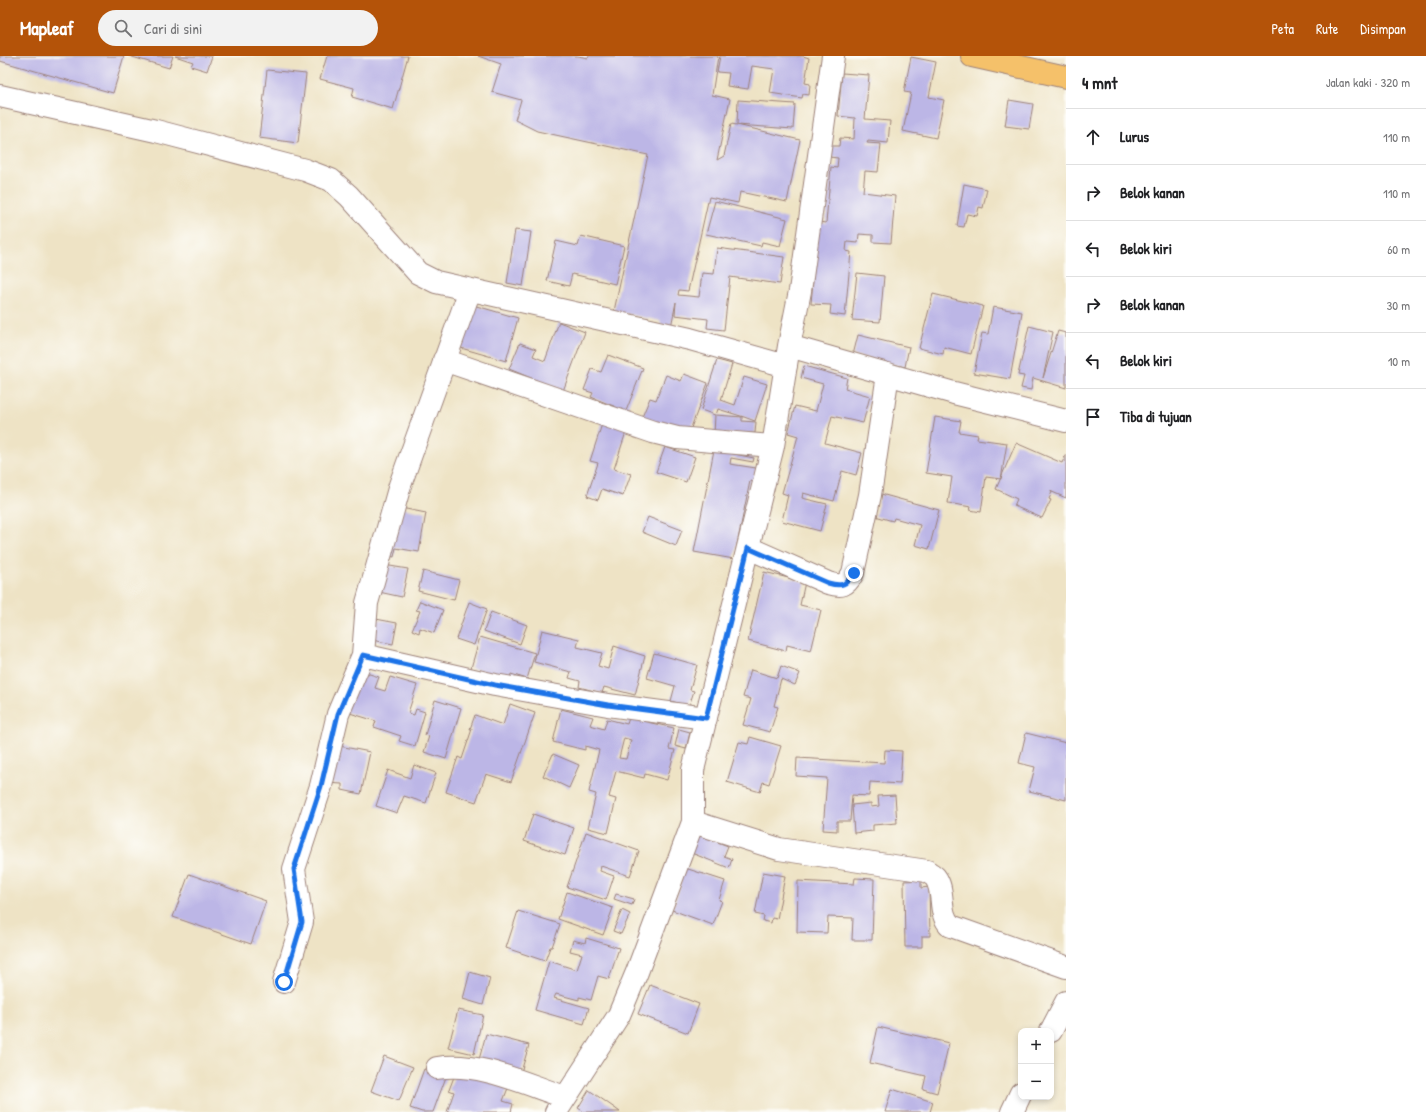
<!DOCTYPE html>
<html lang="id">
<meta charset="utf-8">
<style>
:root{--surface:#fff;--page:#f2f2f2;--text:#202124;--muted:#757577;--line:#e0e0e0;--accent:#b45309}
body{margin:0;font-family:"Patrick Hand",sans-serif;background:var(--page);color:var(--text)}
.controls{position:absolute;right:12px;bottom:12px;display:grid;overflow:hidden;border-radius:8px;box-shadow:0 2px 6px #0003}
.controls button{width:36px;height:36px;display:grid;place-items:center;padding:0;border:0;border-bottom:1px solid var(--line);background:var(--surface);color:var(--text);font:20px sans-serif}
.stop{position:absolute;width:12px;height:12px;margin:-9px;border:3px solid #1a73e8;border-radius:50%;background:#fff}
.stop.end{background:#1a73e8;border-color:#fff;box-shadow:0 1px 4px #0008}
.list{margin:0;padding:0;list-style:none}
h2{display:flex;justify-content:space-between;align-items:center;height:52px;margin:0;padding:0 16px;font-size:17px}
h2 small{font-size:13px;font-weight:400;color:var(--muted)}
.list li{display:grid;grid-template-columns:26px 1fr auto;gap:12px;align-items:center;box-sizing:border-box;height:56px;padding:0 16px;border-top:1px solid var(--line)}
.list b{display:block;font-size:15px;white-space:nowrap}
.list em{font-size:13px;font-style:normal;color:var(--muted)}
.icon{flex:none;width:22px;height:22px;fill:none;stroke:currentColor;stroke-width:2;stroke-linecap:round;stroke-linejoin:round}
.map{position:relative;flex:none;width:1066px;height:1056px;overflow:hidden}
header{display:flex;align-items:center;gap:24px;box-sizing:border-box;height:56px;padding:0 20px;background:var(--accent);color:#fff}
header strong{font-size:19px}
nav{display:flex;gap:22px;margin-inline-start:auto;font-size:14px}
.search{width:280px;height:36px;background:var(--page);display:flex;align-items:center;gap:10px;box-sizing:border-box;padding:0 14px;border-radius:22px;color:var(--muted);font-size:15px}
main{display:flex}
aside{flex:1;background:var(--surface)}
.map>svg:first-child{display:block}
.building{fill:#bcb6e6;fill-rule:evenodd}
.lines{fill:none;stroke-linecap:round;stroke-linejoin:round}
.minor-casing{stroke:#9c8178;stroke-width:24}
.primary-casing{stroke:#9c8178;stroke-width:24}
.minor{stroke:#fff;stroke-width:22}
.primary{stroke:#f5c16b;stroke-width:22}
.route{stroke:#1a73e8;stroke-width:5}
</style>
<header>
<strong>Mapleaf</strong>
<div class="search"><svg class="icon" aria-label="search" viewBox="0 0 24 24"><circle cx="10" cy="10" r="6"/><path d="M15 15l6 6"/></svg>Cari di sini</div>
<nav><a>Peta</a><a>Rute</a><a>Disimpan</a></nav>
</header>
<main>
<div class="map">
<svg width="1066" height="1056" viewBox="0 0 1066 1056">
<rect width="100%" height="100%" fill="#fdfcf7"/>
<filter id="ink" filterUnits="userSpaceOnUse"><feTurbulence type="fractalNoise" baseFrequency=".025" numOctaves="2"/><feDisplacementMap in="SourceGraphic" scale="8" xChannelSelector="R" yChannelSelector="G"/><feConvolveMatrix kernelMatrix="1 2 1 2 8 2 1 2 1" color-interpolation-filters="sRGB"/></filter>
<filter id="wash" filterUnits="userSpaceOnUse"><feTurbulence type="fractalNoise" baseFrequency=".012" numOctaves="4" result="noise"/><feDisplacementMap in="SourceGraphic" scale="16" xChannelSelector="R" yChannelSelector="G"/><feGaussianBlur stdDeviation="0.9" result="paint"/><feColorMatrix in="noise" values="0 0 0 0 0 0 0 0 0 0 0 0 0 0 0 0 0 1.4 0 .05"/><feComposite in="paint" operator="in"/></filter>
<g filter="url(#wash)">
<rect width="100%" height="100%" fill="#eee3c5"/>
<g id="blocks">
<path class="building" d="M0 0H124L113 37 0 5Z
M129 0H173L169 12Z
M175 0H212L207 15 191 10 193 6Z
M327 0H408L393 53 352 41 354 32 320 23Z
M478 0H578L588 2 589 0H718L712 39 730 43 717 104 724 100 731 68 737 69 738 44 795 48 793 73 737 69 800 84 787 146 740 136 738 147 709 141 688 235 679 234 678 239 699 241 702 217 714 218 717 192 784 201 780 228 730 221 724 274 707 272 708 263 675 259 676 246 671 271 660 268 661 265 614 255 648 99 537 75 515 64 521 44 492 36 501 8Z
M720 0H803L809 2 805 27 810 28 809 39 803 38 802 42 770 37 774 13 752 10 748 33 727 30 729 17 717 16Z
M911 1 936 6 929 41 944 44 936 82 903 75 911 37 904 36Z
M267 14 306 18 298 87 259 82Z
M842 17 869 19 865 63 890 65 888 87 868 85 867 87 881 88 878 116 865 115 863 136 895 140 891 187 873 186V179L859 178 858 187 847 186 846 195 851 196 845 260 830 258 831 249 811 248 818 166 826 167 831 111 837 112 838 102 829 101 830 90H839L840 82 854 83 855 62 838 60Z
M1009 44 1033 48 1029 73 1005 70Z
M964 128 987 133 983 152 979 151 977 160 967 158 964 171 957 170Z
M715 145 787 163 780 190 762 186 761 190 706 178Z
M515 174 531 176 523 230 507 227Z
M581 180 624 190 615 228 572 218 569 230 547 225 556 185 578 190Z
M857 217 884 220 880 266 852 264Z
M933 238 983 250 971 298 944 291 943 298 919 292Z
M466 247 518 262 506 305 454 290Z
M993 251 1022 256 1010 323 974 317 982 277 988 278Z
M559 266 585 276 563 335 509 313 520 287 536 293 533 300 545 305Z
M1029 270 1053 276 1043 322 1058 275 1066 277V332L1033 322 1031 334 1021 332 1024 320 1018 319Z
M858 279 909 291 905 311 853 299Z
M608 299 643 312 626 355 591 341 593 337 584 334 592 313 601 316Z
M717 304 732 308 721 344 735 349 744 321 767 328 755 365 744 361 718 353 716 359 742 361V365L756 366 755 377 714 378 715 359 701 354Z
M804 310 847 322 845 333 870 340 863 367 832 360 825 387 862 397 856 419 842 415 834 445 803 437 802 442 827 448 820 475 782 465 788 439 782 437 798 380 788 377 795 350 816 355 823 328 801 322Z
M684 318 708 327 689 377 642 361 650 342 656 344 666 319 681 325Z
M935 361 961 365 959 376 978 379 977 383 1007 387 1001 423 986 421 981 456 970 454 971 451 948 447 952 421 926 417Z
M603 365 627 373 614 413 631 418 623 440 602 433 598 444 587 440 598 407 590 405Z
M1016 387 1062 407 1066 398V442L1050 435 1052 436 1049 443 1051 444 1042 462 1014 450 1017 443 996 433Z
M665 391 695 401 686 426 656 416Z
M714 394 754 402 753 406 731 402 730 408 756 412 754 426 750 425 734 503 694 496Z
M881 438 939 454 929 493 915 489 920 469 894 462 893 465 875 460Z
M386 449 426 457 419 496 396 492 394 501 371 496Z
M648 461 682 474 676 490 642 476Z
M384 509 408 513 402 541 379 536Z
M423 515 459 524 454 544 418 535Z
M764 516 805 526 800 549 821 554 811 595 787 589 786 595 748 585Z
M420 545 443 554 434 577 420 572 419 577 412 574 420 555 416 554Z
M469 546 487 553 474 589 456 583Z
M491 556 527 569 520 588 484 575Z
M360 560 397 567 393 588 356 581Z
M542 574 579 583 577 591 602 597 598 610 608 613 614 590 645 600 635 639 604 631 602 637 579 631 580 625 569 622 571 616 534 606Z
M480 581 535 597 527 623 511 618 510 622 471 612Z
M654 597 697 609 690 634 694 635 689 650 671 645 675 630 647 622Z
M781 610 800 617 795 629 781 623 774 650 778 651 770 676 743 669 751 643 743 641 751 614 777 622Z
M360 615 379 621 375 632 385 635 390 621 417 629 408 657 414 659 416 653 425 656 415 690 399 685 401 680 374 671 376 665 343 655Z
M435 644 461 652 446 703 424 696 429 680 425 679Z
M510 648 535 657 511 726 486 718 476 746 446 736 458 701 462 703 472 673H470L475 659 503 669Z
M561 653 593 661 590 669 604 673 607 663 627 668 629 662 674 672 669 693 675 694 667 724 645 718 644 722 616 715 609 741 616 743 608 777 588 772 596 738 589 736 599 694 585 690V694L553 686ZM624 682 631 684 626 703 619 702Z
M679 673 690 676 686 693 675 690Z
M1026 677 1066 687V744L1029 735 1035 711 1019 707Z
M750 681 781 690 769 728 763 726 760 736 727 726 739 686 748 688Z
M334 689 370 696 361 738 342 734V728L326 727Z
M885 694 902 695 900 728 870 726 869 740 852 739 850 765H837V775L823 774 827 722 796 720 797 702 884 707Z
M553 698 579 709 569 732 543 720Z
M414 709 436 717 426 747 404 740 397 757 376 750 388 714 410 722Z
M895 739 897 767 873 769V775L854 777 852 749 871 747V751L879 750 878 740Z
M533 758 574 772 565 799 524 785Z
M586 776 639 795 630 820 601 810 600 815 614 820 606 844 567 831Z
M691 776 728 790 724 800 732 803 729 812 684 794Z
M682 811 725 825 719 844 722 845 713 869 672 854 680 831Z
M763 816 785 820 777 863 772 862 771 867 763 865 764 860 755 858Z
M189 818 266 845 251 888 173 861Z
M855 822 874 823 872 884H852L853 862 828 861 827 877 797 876 798 825 854 828Z
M921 824V832L929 831 930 880H922V891H905L904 825Z
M567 836 613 852 603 879 558 863Z
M616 838 634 843 632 849 614 843Z
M622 854 630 858 621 878 613 875Z
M518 855 560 868 552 891H550L545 905 506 892Z
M586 882 619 892 609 923 598 920 591 944 579 941V944L556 938 554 942 589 952 584 968 535 954 549 905 577 914 582 898 570 895 573 884 585 887Z
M470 916 490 922 483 949 463 943Z
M650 929 699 948 688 977 638 958Z
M458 954 483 959 474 998 448 992Z
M878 971 949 987 937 1037 923 1033 926 1020 870 1007Z
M486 978 529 989 519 1023 477 1011Z
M384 1000 413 1011 399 1045 371 1035Z
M424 1013 446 1021 433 1056H422L410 1052Z
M457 1013 508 1032 503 1045 513 1048 511 1056H447L454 1036 449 1034Z
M892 1033 933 1046 930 1056H885Z
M589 1034 616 1053 620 1056H584L578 1052Z"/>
</g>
</g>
<g filter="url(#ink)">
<use href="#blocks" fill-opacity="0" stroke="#9c8178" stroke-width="1"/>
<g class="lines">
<defs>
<path id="minor" d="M0 40 156 75 305 114 331 124 349 140 418 217 436 226 690 283 786 310
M789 290 954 337 1066 365
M444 304 653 376 677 382 773 390
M749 492 828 527C842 531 846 530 853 517L870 439 888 318
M363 599 495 629 608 649 706 662
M693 766 779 793 927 815C929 817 933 819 935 821 946 835 937 858 951 870L1066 911
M284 926 302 866 294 813 321 730 338 658 363 599 367 547 400 429 470 234
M1051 975 1066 946
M437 1012C479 1005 525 1028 565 1041
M556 1056 619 959 637 916 693 766V714L773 390 789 290 800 235 833 0
M1012 1056 1021 1037"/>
<path id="primary" d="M972 0 1066 21"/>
</defs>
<use href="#minor" class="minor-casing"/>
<use href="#primary" class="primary-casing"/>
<use href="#minor" class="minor"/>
<use href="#primary" class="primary"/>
</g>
</g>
<g class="lines" filter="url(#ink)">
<path class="route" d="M284 926 302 866 294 813 321 730 338 658 363 599 495 629 608 649 706 662 748 492 828 527C842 531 846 529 854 517"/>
</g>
</svg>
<div class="controls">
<button>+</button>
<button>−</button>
</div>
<div class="stop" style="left:284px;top:926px"></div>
<div class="stop end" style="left:854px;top:517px"></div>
</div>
<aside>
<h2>4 mnt<small>Jalan kaki · 320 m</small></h2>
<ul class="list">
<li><svg class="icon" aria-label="ahead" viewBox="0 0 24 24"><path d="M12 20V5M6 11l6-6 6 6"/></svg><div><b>Lurus</b></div><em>110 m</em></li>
<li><svg class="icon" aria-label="right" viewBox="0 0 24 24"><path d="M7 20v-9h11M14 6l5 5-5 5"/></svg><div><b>Belok kanan</b></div><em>110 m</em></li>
<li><svg class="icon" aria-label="left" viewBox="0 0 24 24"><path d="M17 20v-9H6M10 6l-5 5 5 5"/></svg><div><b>Belok kiri</b></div><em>60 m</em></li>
<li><svg class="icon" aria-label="right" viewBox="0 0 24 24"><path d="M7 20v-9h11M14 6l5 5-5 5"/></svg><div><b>Belok kanan</b></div><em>30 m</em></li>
<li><svg class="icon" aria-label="left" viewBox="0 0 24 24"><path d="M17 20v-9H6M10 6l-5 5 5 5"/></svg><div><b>Belok kiri</b></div><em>10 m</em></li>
<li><svg class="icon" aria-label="arrive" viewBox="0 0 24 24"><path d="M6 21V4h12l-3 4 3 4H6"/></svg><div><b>Tiba di tujuan</b></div></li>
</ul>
</aside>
</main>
